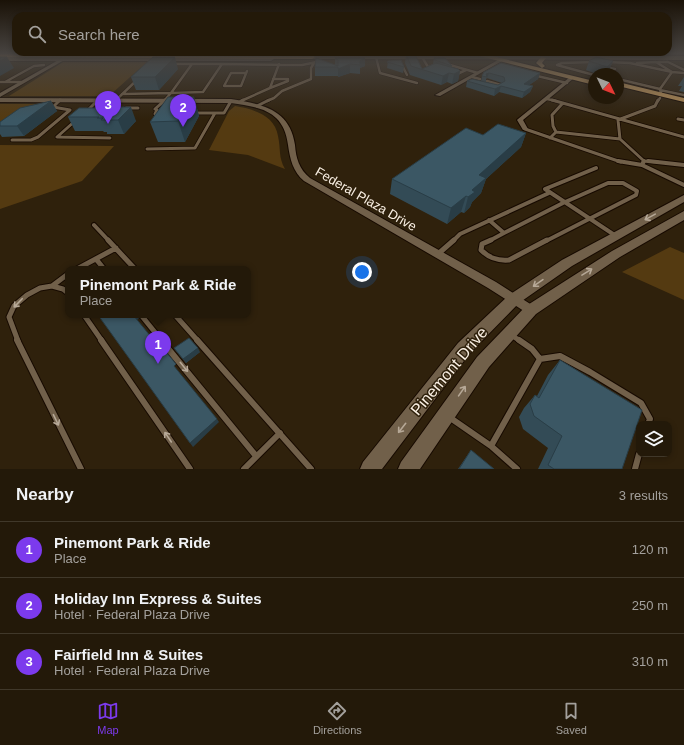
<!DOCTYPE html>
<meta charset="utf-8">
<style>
:root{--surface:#231909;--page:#2b2212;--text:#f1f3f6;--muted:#a3a09c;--line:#40382a;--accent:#7c3aed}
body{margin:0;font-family:Helvetica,sans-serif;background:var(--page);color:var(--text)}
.controls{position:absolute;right:12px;bottom:12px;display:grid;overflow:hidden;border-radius:8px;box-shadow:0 2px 6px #0003}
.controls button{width:36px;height:36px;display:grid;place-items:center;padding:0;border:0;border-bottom:1px solid var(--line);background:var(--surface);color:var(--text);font:20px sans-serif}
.compass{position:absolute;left:588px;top:68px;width:36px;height:36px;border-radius:50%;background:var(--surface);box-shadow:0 2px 6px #0003;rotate:133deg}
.you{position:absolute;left:362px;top:272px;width:14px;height:14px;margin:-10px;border:3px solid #fff;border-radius:50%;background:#1a73e8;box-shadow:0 0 0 6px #1a73e833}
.badge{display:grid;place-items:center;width:26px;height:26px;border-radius:50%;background:var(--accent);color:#fff;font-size:13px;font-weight:700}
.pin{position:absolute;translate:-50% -33px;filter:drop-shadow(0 1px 2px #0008)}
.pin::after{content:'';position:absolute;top:21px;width:14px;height:12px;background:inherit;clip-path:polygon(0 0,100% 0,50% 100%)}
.popup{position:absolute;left:65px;top:266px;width:186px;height:52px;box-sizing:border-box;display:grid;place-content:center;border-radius:8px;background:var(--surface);filter:drop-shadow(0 1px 3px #0005);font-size:13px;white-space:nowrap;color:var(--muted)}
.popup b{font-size:15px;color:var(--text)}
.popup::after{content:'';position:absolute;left:50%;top:100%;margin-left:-8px;border:8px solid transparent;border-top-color:var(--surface)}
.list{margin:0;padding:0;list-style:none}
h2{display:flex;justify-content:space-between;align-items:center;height:52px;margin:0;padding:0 16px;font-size:17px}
h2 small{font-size:13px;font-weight:400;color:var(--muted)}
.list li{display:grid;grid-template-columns:26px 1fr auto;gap:12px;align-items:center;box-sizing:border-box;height:56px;padding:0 16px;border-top:1px solid var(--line)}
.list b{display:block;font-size:15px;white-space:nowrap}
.list p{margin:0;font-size:13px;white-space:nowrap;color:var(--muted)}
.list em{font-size:13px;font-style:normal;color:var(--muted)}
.icon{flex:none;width:22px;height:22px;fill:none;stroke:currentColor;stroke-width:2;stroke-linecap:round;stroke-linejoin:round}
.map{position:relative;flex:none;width:684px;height:469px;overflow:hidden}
.search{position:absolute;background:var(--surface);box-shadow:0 2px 6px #0003;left:12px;right:12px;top:12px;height:44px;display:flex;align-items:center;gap:10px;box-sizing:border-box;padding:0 14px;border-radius:12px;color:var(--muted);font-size:15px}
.sheet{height:220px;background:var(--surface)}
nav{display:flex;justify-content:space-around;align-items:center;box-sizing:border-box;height:56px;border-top:1px solid var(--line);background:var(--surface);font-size:11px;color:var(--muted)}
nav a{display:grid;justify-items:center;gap:2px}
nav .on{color:var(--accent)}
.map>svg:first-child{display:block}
.green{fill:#543a11}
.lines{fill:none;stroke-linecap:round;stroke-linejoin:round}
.lane-far4-casing{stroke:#170a00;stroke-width:3.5}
.lane-far3-casing{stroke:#170a00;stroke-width:4.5}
.lane-far2-casing{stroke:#170a00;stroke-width:6}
.lane-far1-casing{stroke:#170a00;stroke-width:7}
.lane-casing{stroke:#170a00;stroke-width:8}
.street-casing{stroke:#170a00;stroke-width:2}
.secondary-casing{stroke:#170a00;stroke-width:2}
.primary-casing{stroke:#170a00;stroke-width:2}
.highway-casing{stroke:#170a00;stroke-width:2}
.lane-far4{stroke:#71604a;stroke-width:2.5}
.lane-far3{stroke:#71604a;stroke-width:3}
.lane-far2{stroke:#71604a;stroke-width:4}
.lane-far1{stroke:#71604a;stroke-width:5}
.lane{stroke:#71604a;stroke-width:6}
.street{fill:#71604a;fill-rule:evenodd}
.secondary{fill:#71604a;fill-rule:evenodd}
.primary{fill:#b78f57;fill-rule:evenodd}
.highway{fill:#e6ae5f;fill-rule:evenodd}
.wall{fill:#334b56;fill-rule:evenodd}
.shaded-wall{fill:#293d46}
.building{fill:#3b5764;stroke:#293d46}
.oneway{stroke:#b6a897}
.labels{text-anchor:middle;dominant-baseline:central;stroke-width:3;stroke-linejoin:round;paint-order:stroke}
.street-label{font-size:13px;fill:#faf0e4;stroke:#2f210c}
.near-street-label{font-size:16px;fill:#faf0e4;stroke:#2f210c}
</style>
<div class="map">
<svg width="684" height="469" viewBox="0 0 684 469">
<rect width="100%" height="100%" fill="#2f210c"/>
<path class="green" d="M65 61H148L109 96H9Z
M0 104H42L0 134Z
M235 106C253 109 275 115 278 136 281 149 278 157 285 169L248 155 209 150 229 111Z
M0 145 114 146 82 181 0 209Z
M670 247 684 253V300L622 272Z"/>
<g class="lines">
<defs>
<path id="lane-far4" d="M376 57 380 73 417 83
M422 57 428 67 432 69
M607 62 630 63 672 72 660 89 661 94
M658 62H668L684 70
M401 63 407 75
M637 63 656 62 672 72 684 73
M172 64H192
M192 64H222L203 92 171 93Z
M222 64 302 65 321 61
M450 65 478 73
M557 65 562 63 594 62
M557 65 594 75
M605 67 615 69
M246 73H231L224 86H241L247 71
M455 75 466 70
M533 75 567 83
M472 77 480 79
M618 79 660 89
M487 81 501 85 498 87
M0 82H21
M5 82 34 66 44 65
M270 88 288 81V79H273
M660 90 684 95
M122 94 171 93
M547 99 556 101
M116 100 138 79
M59 101 61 100
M97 101 99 100
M164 101 171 93
M241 101 270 88 279 64
M267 101 274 98 282 91 311 79V68L314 63
M658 101 660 98"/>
<path id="lane-far3" d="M552 100 684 137
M240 102 243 100
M257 106 269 100
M126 108H138
M87 111 98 100
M193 113H224L231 101
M162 114H155L157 110 155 109 165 100
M678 119 684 120
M75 121 57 137 110 138
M525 129 621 162
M556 132 553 126 552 115 562 104
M550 138 556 132 620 139
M12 140H31L38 137 70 110 53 107 60 100
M147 149 195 148 215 113
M644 161 658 162
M643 162 644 161 620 139 618 120 655 106 658 100"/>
<path id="lane-far2" d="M618 161 642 165 644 161
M648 161 684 165
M642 165 684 185
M596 168 545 189 616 236
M489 220 504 233
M94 225 109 241
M504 233 563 203 608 183H623L637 191 636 195 546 241
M453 241 460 234 549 193
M489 241 504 233"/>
<path id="lane-far1" d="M108 240 135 269
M491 240 482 244 481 250C489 258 497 261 509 260L547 240
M438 254 454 240
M96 259 104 269
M77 269 116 248
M52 286 63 289 68 293
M84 315 102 341
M141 315 162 341
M175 315 198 341
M510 334 520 341
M18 341 9 317 14 306 27 295 40 288 52 286 68 274"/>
<path id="lane" d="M17 340 81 469
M101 340 190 469
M161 340 256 456
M197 340 311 469
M540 359 560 356 590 372 641 403 650 419 648 424
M449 417 491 446 540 359 532 349 519 340
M491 446 517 469
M244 469 280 433
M635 469 639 454"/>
<path id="street" d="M62 58 66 59 0 97V93Z
M498 60 502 61 440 96 435 95Z
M570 77 574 78 523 120 528 129 523 130 517 120 518 119Z
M0 98 231 99C262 104 290 109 295 145 296 158 299 169 310 178L496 282 535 307 536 310 535 313 531 315 527 313 488 288 304 181C293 172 290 159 288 145 284 111 260 107 231 103L0 102Z"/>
<path id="secondary" d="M299 56H684V60L297 59 296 58Z
M0 57H271L274 59 271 61H0Z
M684 195V202L572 266 519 303 470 353 382 469H360L363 462 458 343 509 295 562 260Z
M684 211V220L620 257 536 314 489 367 420 469H398L401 462 477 357 526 306 612 251Z"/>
<path id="primary" d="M468 53H480L594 81V85Z
M541 57 546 58 542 63 545 66 542 68 536 63Z
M618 82 684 98V102L618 86Z"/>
<path id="highway" d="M0 53 312 55 315 57 312 59 0 57Z"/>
</defs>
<use href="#lane-far4" class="lane-far4-casing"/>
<use href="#lane-far3" class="lane-far3-casing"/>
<use href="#lane-far2" class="lane-far2-casing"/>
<use href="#lane-far1" class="lane-far1-casing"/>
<use href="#lane" class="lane-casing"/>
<use href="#street" class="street-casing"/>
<use href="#secondary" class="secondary-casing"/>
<use href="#primary" class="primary-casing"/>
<use href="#highway" class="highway-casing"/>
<use href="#lane-far4" class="lane-far4"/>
<use href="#lane-far3" class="lane-far3"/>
<use href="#lane-far2" class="lane-far2"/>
<use href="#lane-far1" class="lane-far1"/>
<use href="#lane" class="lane"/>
<use href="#street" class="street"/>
<use href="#secondary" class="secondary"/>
<use href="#primary" class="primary"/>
<use href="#highway" class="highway"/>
</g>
<path class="wall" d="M406 54 422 69 433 64 434 58 452 66 451 67 460 71 458 81 452 84 447 82 441 85 410 75 405 63Z
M335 58 365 66 360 68V74L350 73 338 77V76H315V67L335 65Z
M388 61 404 67 403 73 387 68Z
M589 61H613L609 70 605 74H597L586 70Z
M178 69 159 90H136L131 77Z
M484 72 540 73 538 79 529 85 533 86 530 92 522 98 499 92 494 96 466 87 467 81H481L482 76ZM487 78 502 83 498 85 486 82V79Z
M684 77V92L679 91 682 86H678Z
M194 97 199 116 185 142H158L150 122Z
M117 98 121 107 136 121 124 134H107V132H104L103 131H75L68 117 95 108Z
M51 101 57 111 24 136 2 137 0 134V122Z
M526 133 521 147 486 179 481 193 472 202 470 207 464 213 461 212 447 224 390 194 392 179 483 135Z
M174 348 200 352 186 363 177 352Z
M560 360 622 469H538L548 448 523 429 519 417 524 408 535 395 537 396 548 375Z
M471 450 494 469H458Z"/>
<path class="shaded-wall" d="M7 57 14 68 0 76V61Z
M175 57 178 69 159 90 155 77Z
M365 58V66L360 68V61Z
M613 61 609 70 605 74H603L607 67Z
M350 64V73L338 77V69Z
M460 71 458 81 452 84 454 74Z
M449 73 447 82 441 85 443 76Z
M489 73 487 78 486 79 487 77 486 74Z
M540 73 538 79 522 90 524 84Z
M501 86 499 92 494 96 495 89Z
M533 86 530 92 522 98 524 92Z
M194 97 199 116 185 142 178 121Z
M117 98 123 112 131 107 136 121 124 134 118 120 110 106Z
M51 101 57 111 24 136 17 126Z
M526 133 521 147 486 179 481 193 472 202 470 207 464 213 468 197 479 175Z
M466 196 461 212 447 224 451 208Z
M135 315H137L139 318 137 320 134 316Z
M198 348 200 352 186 363 183 359Z
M217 419 219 422 193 447 190 443Z"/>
<path class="building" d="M406 54H415L422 69 436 63 458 69 460 71 454 74 449 73 443 76 411 66Z
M0 57H7L0 61Z
M153 57H175L155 77H131Z
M596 57 613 61 607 67 589 61Z
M316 58 338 66V60L335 58H365L360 61V65L350 64 338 69V67H315Z
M434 58H445L452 66 435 60Z
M401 60 404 67 387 62 388 61Z
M501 63 540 73 524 84 533 86 524 92 501 86 495 89 467 81 472 79 498 85 505 81 504 77 489 73 486 74 487 77 482 76 484 72Z
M168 97H194L178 121 150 122Z
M104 98H117L110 106H115L113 107H131L118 120H101L103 118H97L99 117H68L79 108H95Z
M51 101 17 126H0V122L20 108Z
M498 124 526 133 479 175 486 178 472 190 475 192 468 197 466 196 451 208 392 179 466 128 483 135Z
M98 315H135L134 316 165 354 167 353 176 364 174 366 217 419 190 443Z
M189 338 198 348 183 359 174 348Z
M560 360 642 410 622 469H554L548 465 562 436 534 416 530 404 535 395 539 398Z
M471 450 494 469H459Z"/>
<defs><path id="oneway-shaft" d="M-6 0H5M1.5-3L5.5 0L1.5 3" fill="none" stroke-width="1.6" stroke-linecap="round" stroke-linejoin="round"/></defs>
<g class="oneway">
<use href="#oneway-shaft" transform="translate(650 217) rotate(151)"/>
<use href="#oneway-shaft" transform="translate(587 272) rotate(-32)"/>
<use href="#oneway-shaft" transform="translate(538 283) rotate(145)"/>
<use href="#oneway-shaft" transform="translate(18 303) rotate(134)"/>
<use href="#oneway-shaft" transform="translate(184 367) rotate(51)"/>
<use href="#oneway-shaft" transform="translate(462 391) rotate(-55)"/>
<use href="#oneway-shaft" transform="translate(56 420) rotate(64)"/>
<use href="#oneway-shaft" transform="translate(402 428) rotate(128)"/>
<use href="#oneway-shaft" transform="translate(168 437) rotate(-124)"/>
</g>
<linearGradient id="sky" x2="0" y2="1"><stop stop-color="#1a1207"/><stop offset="0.45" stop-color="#474340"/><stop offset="1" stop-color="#474340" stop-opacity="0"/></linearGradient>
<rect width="684" height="119" fill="url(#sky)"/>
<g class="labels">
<g class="street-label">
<text transform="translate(366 199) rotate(30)">Federal Plaza Drive</text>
</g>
<g class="near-street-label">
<text transform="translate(449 371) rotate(-50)">Pinemont Drive</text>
</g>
</g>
</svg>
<div class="controls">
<button><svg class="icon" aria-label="layers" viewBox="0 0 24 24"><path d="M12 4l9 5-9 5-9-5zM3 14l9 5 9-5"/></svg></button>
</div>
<svg class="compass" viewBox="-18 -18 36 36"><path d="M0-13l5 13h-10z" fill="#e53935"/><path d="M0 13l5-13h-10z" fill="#a3a09c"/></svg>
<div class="you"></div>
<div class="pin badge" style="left:158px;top:364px">1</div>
<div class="popup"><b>Pinemont Park &amp; Ride</b>Place</div>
<div class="pin badge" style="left:183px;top:127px">2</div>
<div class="pin badge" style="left:108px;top:124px">3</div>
<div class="search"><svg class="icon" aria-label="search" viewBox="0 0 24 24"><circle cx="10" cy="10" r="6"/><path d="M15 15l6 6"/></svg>Search here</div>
</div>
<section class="sheet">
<h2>Nearby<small>3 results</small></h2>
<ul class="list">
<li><span class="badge">1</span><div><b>Pinemont Park &amp; Ride</b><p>Place</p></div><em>120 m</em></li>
<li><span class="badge">2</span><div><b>Holiday Inn Express &amp; Suites</b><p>Hotel · Federal Plaza Drive</p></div><em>250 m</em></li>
<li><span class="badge">3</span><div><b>Fairfield Inn &amp; Suites</b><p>Hotel · Federal Plaza Drive</p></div><em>310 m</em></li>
</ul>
</section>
<nav>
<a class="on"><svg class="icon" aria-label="map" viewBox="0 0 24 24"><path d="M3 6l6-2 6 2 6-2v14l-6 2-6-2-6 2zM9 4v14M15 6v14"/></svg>Map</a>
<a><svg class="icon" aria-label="directions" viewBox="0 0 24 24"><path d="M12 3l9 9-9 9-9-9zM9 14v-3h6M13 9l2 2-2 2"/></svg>Directions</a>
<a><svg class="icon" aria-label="saved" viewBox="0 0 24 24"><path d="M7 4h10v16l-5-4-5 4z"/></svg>Saved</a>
</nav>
